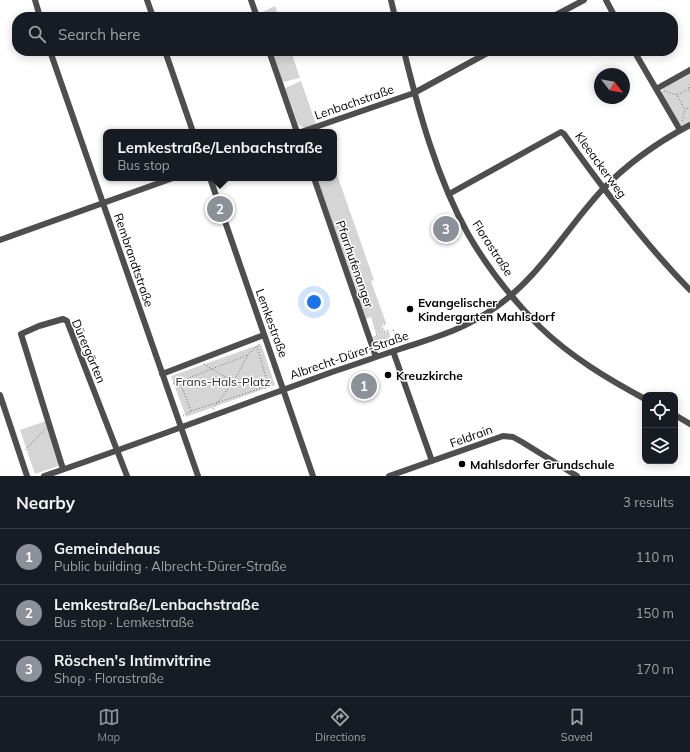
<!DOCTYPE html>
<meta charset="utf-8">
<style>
:root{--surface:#171b24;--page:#242831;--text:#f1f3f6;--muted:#9ea1a6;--line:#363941;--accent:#8c9099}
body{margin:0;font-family:Mulish,sans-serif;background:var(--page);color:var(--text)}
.controls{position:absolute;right:12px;bottom:12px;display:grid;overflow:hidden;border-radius:8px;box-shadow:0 2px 10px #0003}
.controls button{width:36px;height:36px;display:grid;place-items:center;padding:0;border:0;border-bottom:1px solid var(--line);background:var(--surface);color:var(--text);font:20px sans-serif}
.compass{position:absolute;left:594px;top:68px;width:36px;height:36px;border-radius:50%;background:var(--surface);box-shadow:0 2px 10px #0003;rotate:121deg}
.you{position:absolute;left:314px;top:302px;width:14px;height:14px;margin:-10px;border:3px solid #fff;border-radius:50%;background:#1a73e8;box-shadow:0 0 0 6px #1a73e833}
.badge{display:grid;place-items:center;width:26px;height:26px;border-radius:50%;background:var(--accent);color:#fff;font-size:13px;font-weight:700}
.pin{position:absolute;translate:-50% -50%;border:2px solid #fff;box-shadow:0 1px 4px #0006}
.popup{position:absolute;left:103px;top:129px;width:234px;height:52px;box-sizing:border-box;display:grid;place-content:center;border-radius:8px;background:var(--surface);filter:drop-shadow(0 1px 3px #0005);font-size:13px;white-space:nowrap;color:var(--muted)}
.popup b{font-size:15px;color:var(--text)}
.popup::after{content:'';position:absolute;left:50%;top:100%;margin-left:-8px;border:8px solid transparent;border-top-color:var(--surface)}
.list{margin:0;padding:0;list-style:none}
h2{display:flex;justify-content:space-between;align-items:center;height:52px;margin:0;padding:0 16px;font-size:17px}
h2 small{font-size:13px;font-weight:400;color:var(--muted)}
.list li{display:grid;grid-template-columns:26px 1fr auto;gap:12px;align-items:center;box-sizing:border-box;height:56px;padding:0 16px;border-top:1px solid var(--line)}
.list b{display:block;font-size:15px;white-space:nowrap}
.list p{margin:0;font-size:13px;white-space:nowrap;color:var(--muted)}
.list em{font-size:13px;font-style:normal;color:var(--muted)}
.icon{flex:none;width:22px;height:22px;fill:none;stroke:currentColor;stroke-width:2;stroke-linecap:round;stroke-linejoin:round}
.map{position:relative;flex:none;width:690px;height:476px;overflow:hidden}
.search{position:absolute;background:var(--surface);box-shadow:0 2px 10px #0003;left:12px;right:12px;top:12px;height:44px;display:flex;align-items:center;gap:10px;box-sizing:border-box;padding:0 14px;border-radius:16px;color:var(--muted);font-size:15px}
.sheet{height:220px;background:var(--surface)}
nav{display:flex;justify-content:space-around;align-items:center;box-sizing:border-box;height:56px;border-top:1px solid var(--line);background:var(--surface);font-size:11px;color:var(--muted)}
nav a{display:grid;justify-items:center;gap:2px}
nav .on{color:var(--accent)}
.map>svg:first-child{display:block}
.green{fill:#d5d5d5}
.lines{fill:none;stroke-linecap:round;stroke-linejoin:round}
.path{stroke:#707070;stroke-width:1;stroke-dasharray:1 2;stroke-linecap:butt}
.minor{stroke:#4e4e4e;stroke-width:6}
.poi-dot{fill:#000;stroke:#fff;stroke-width:1.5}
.labels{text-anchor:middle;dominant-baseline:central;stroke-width:3;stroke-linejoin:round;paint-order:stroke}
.street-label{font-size:12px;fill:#000;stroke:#fff}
.poi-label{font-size:12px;font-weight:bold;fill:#000;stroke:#fff;text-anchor:start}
.park-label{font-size:12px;fill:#2c2c2c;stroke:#fff}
</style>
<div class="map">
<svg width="690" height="476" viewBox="0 0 690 476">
<rect width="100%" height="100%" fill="#fff"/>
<path class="green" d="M275 6 278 15 270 17H260L259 14Z
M277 51H291L300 78 283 82 273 54Z
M690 74V122L682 126 678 124 661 94 662 89Z
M301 81 316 124 305 128 298 124 285 88Z
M334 166 374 280 371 281 386 323 381 325 383 332 376 334 371 317 366 319 317 178H334Z
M389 331 390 336 388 340 382 339 378 343 372 337Z
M261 344 275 385 186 417 171 376Z
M46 421 61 465 35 474 20 430Z"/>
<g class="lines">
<path class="path" d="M689 88 690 84
M664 91 677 95
M690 92 689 89 677 95 685 110 690 107
M682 121 685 110
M393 330 398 344
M384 332 389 330
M376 335 384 332 382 325 387 323
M259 344 257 346 269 389
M204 364 225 377 267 389
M180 382 191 411
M173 384 248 355
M213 409 235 379 248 355 257 346
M183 416 191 411 262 388
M25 450 45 429"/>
<path class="minor" d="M35 0 40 17
M147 0 153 17
M251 0 257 17
M391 0 395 17
M606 0 615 17
M552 17 584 0
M50 51 198 476
M165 51 193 132
M269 51 297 132
M404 51C419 113 437 178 468 234 487 267 513 300 540 327 571 357 608 379 645 399
M634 51 680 130
M656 89 690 70
M301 132 414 93 491 51
M210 178 313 476
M314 178 376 357
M449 194 561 132 564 134C603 189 643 242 690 290
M0 240 173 178
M393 351 432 461
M162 374 264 335
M0 395 27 476
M675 415 690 424
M63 469 21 334 39 326 63 319 67 321 127 476
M44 476C141 443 238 406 335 371 357 364 378 356 400 349 436 337 463 330 496 307 540 276 566 229 602 190 627 164 658 142 690 125
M389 476 503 436 513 437 522 442 577 476"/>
</g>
<g class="poi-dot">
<circle cx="410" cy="309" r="4"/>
<circle cx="388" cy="375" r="4"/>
<circle cx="462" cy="464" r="4"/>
</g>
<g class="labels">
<g class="street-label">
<text transform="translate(354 102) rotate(-19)">Lenbachstraße</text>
<text transform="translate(601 165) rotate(54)">Kleeackerweg</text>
<text transform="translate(493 248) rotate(57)">Florastraße</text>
<text transform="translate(134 260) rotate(71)">Rembrandtstraße</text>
<text transform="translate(355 264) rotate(71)">Pfarrhufenanger</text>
<text transform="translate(272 323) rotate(70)">Lemkestraße</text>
<text transform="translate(89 351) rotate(67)">Dürergärten</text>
<text transform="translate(349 355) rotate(-19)">Albrecht-Dürer-Straße</text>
<text transform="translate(471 436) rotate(-20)">Feldrain</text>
</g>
<g class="poi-label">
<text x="418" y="302">Evangelischer<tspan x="418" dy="14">Kindergarten Mahlsdorf</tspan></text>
<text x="396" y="375">Kreuzkirche</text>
<text x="470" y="464">Mahlsdorfer Grundschule</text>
</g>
<g class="park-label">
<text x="223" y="381">Frans-Hals-Platz</text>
</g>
</g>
</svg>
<div class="controls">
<button><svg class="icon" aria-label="locate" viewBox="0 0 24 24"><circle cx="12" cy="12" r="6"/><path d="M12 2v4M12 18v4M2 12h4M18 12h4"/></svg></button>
<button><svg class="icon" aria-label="layers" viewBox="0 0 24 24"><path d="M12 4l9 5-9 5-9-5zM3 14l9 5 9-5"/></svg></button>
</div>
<svg class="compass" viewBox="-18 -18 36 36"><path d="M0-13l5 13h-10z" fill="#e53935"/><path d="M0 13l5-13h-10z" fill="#9ea1a6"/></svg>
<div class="you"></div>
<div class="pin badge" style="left:364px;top:386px">1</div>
<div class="pin badge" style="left:220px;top:209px">2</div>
<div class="popup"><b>Lemkestraße/Lenbachstraße</b>Bus stop</div>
<div class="pin badge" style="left:446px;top:229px">3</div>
<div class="search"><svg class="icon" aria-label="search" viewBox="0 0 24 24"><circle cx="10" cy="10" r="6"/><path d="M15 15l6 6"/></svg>Search here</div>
</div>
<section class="sheet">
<h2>Nearby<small>3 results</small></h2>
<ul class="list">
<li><span class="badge">1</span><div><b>Gemeindehaus</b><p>Public building · Albrecht-Dürer-Straße</p></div><em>110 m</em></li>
<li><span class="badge">2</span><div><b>Lemkestraße/Lenbachstraße</b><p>Bus stop · Lemkestraße</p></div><em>150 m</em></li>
<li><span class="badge">3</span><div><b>Röschen's Intimvitrine</b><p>Shop · Florastraße</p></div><em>170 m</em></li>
</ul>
</section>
<nav>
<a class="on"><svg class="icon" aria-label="map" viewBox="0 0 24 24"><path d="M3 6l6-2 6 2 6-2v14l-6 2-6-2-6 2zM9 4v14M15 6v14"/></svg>Map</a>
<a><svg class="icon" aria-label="directions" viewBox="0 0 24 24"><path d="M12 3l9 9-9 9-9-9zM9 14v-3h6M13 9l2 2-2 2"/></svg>Directions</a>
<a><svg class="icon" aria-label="saved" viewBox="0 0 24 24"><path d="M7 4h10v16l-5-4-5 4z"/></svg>Saved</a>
</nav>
